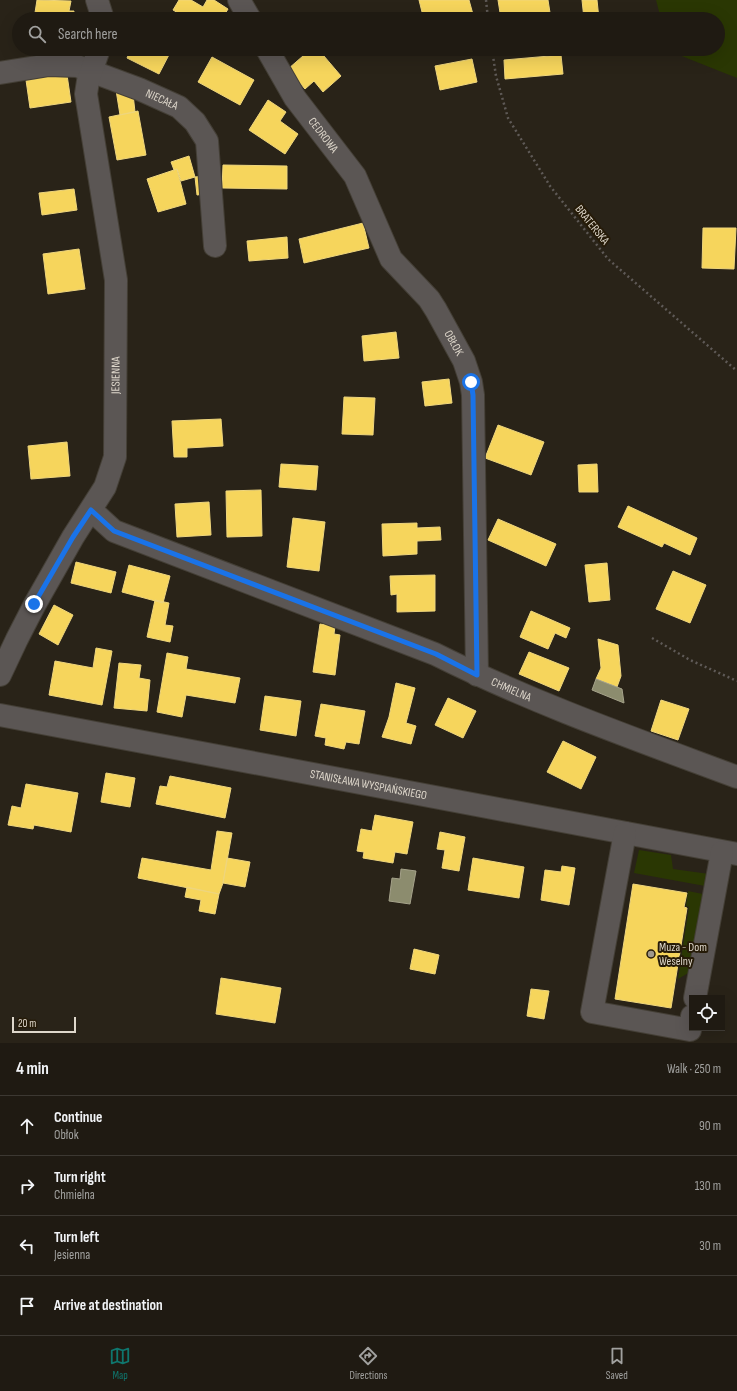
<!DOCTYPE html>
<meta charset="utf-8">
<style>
:root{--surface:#1f1a12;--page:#2c2720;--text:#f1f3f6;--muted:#a1a19f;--line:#3c3832;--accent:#0f766e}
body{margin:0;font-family:"Sofia Sans Condensed",sans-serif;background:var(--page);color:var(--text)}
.controls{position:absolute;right:12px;bottom:12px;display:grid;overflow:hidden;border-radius:0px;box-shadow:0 4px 16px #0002}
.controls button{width:36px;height:36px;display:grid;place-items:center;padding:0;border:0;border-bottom:1px solid var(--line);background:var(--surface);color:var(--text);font:20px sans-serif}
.scale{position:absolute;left:12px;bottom:10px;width:64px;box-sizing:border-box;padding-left:4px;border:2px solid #ded7cb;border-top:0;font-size:11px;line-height:14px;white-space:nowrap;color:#ded7cb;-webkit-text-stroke:3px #261b08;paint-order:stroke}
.stop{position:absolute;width:12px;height:12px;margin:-9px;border:3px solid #1a73e8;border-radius:50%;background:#fff}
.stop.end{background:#1a73e8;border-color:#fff;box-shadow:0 1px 4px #0008}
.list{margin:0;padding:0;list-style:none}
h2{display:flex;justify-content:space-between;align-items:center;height:52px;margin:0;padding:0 16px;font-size:17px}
h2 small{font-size:13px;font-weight:400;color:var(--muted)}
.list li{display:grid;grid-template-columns:26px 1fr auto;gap:12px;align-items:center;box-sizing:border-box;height:60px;padding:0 16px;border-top:1px solid var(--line)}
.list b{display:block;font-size:15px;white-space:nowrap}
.list p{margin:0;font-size:13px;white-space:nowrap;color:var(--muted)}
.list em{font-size:13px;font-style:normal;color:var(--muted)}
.icon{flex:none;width:22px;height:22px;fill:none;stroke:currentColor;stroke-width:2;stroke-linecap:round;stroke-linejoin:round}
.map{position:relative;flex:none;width:737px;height:1043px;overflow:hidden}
.search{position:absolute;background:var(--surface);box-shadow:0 4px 16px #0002;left:12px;right:12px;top:12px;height:44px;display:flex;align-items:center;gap:10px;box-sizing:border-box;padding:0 14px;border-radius:22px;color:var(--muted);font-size:15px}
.sheet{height:292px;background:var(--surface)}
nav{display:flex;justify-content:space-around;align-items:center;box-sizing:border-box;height:56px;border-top:1px solid var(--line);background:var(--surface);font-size:11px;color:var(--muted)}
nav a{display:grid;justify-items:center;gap:2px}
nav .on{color:var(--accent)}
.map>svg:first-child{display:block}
.green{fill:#2a3703}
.homes{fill:#f6d55c;stroke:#efd67d}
.industry{fill:#8c8c6e;stroke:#a5a28a}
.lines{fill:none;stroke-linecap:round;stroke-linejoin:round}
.minor-casing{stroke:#443f36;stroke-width:24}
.path{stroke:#5f5a57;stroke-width:2.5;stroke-dasharray:2 3;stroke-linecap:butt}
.minor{stroke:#5b5654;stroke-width:22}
.route{stroke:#1a73e8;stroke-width:5}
.poi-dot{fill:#9f988c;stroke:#261b08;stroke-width:1.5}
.labels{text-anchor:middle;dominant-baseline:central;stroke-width:4;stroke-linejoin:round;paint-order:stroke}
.street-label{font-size:12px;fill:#ded7cb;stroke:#261b08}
.poi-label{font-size:12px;fill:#ded7cb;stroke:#261b08;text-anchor:start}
</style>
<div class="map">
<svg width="737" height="1043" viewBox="0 0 737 1043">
<rect width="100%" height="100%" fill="#292318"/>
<path class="green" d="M656 0H737V78L669 51V49H718V19H661Z
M639 850 671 855 673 869 709 874 705 886 634 873Z
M688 891 703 894 690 972 678 979 689 907 686 906Z"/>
<path class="homes" d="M37 0 71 1 69 11H74L73 19H34Z
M179 0H191L203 7 207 0H214L228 9 222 19H188L173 10Z
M419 0H469L474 18 436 19 434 13 423 16Z
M498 0H548L551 19H501Z
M582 0H597L599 19H584Z
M131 49H172L159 74 127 58Z
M311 49H318L341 76 323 92 314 81 305 89 288 69Z
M561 55 563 74 505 79 504 60Z
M212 57 254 80 240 105 198 82Z
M472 59 477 82 440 90 435 66Z
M66 68 71 102 30 108 26 80 36 79 35 73Z
M116 90 133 94 135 112 120 115Z
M268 100 286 112 280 121 298 134 285 154 249 130Z
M138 111 146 155 117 160 109 117Z
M189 156 195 177 181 181 177 169 174 170 171 162Z
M223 165 287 166V189L222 188Z
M177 169 186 204 158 212 147 179Z
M204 176 205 194 197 195 195 177Z
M74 189 77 210 42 215 39 193Z
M363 223 369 248 304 263 299 239Z
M703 228H736L734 269 702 268Z
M287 237 288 258 249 261 247 241Z
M79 249 85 289 48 294 43 254Z
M396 332 399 358 364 361 362 336Z
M449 379 452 403 425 406 422 382Z
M344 397 375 398 373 435 342 434Z
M221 419 223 446 187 448V457H174L172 421Z
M498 425 544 442 531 475 485 458Z
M67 442 70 476 31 479 28 446Z
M281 464 318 466 316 490 279 487Z
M597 464 598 492H579L578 465Z
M261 490 262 536 227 537 226 491Z
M209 502 211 535 177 537 175 504Z
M628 506 697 538 690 555 664 543 662 547 618 527Z
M293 518 325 522 319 571 287 567Z
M498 519 556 544 546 566 488 540Z
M417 523V528L440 527 441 540 417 541V554L383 556 382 524Z
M76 562 116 572 111 593 71 583Z
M607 563 610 600 589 602 585 565Z
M129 565 170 576 163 603 122 592Z
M673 571 706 585 690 623 656 609Z
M435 575V611L397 612V594L391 595 390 576Z
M155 600 169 603 165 625 173 626 170 642 147 637Z
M54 605 73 615 58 645 39 634Z
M531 611 570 628 566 638 555 633 548 649 520 637Z
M320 624 335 626 334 634 340 635 335 675 313 672Z
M598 639 618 645 621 676 617 687 596 679 601 668Z
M96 648 112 651 102 705 49 695 55 661 93 668Z
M529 652 569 668 559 691 519 674Z
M167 653 188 657 186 669 240 678 235 703 186 695 182 717 157 712Z
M119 663 141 665 139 678 150 680 147 711 114 708Z
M396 683 415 688 406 723 416 726 411 744 382 737 389 717Z
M265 696 301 701 296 736 260 730Z
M448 698 476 711 463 738 435 725Z
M661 700 689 709 678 740 651 731Z
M321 704 365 711 359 744 346 742 344 749 325 745 326 738 315 736Z
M563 741 596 757 581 789 547 772Z
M106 773 135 778 130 807 101 802Z
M170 776 231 788 225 818 156 804 160 786 167 787Z
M26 784 78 793 71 832 34 825 33 829 8 825 12 806 21 808Z
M375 815 413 822 407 854 395 852 393 863 363 858 364 852 357 851 361 829 372 831Z
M217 831 232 833 223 883 219 894 138 878 142 858 211 870Z
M440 832 465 837 459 871 442 868 445 850 437 849Z
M227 858 250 862 245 887 223 883Z
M473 858 524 867 519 898 468 890Z
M562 866 575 868 569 905 541 900 545 870 561 872Z
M633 884 687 893 684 907 687 908 671 1008 615 999Z
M187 887 219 894 215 914 199 911 201 900 185 897Z
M414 949 439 955 435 974 410 969Z
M221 978 281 988 275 1023 216 1014Z
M531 989 549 991 544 1019 527 1016Z"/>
<path class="industry" d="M596 679 622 689 624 703 592 690Z
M401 869 416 871 410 904 389 901 392 878 400 879Z"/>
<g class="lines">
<defs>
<g id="minor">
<path d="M97 0 103 19"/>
<path d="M239 0 250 19"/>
<path id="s1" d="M267 49 295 98 355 176 391 259 429 299 436 310 464 361 471 382 473 395 477 675"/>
<path id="s2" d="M0 73 49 65 77 66 139 89 179 107 195 122 207 141 215 246"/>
<path id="s3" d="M91 510 114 531 435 654C533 703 635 739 737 777"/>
<path id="s4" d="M0 675 17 639 35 604 73 537 105 487 115 457 116 280 86 94 88 81 99 49"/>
<path id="s5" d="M0 715 737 854"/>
<path d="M625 833 592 1012 690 1030 692 1016"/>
<path d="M695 998 722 852"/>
</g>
</defs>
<use href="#minor" class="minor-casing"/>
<path class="path" d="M486 0 488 19
M492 49 496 76 508 118 550 186 608 259 737 371
M652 638 690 660 737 681"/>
<use href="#minor" class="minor"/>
</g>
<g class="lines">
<path class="route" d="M34 604 73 537 91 510 114 531 436 654 477 675 473 395 471 382"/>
</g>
<circle class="poi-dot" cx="651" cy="954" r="4"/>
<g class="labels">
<g class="street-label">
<text stroke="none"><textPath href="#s2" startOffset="169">NIECAŁA</textPath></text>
<text stroke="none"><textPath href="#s1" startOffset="103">CEDROWA</textPath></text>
<text transform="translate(592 225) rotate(51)">BRATERSKA</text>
<text stroke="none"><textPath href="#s1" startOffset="351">OBŁOK</textPath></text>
<text stroke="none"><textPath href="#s4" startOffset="329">JESIENNA</textPath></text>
<text stroke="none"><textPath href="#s3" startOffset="459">CHMIELNA</textPath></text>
<text stroke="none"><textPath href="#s5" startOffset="375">STANISŁAWA WYSPIAŃSKIEGO</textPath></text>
</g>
<g class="poi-label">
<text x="659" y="947">Muza - Dom<tspan x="659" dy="14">Weselny</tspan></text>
</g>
</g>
</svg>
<div class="controls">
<button><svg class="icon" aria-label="locate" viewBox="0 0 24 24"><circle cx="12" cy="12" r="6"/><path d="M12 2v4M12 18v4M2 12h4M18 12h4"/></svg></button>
</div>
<div class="scale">20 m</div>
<div class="stop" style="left:471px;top:382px"></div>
<div class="stop end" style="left:34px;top:604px"></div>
<div class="search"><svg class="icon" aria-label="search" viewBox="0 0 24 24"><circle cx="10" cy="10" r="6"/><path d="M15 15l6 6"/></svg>Search here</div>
</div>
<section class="sheet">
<h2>4 min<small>Walk · 250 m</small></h2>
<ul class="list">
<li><svg class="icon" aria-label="ahead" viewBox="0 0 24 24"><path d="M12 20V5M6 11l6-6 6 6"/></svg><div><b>Continue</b><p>Obłok</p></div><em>90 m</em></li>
<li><svg class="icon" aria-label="right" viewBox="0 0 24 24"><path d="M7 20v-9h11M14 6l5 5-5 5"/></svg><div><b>Turn right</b><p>Chmielna</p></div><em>130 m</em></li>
<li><svg class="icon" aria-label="left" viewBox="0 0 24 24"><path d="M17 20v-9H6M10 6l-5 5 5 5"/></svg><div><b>Turn left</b><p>Jesienna</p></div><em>30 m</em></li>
<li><svg class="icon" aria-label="arrive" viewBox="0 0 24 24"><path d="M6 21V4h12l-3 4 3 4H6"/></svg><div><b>Arrive at destination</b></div></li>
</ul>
</section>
<nav>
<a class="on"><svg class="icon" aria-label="map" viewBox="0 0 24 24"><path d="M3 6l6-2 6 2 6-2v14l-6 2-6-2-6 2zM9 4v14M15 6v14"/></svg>Map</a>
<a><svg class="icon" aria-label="directions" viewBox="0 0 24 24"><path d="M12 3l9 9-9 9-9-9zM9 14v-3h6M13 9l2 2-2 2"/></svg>Directions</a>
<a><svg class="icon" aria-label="saved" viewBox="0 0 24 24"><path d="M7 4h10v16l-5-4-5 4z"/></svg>Saved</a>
</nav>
